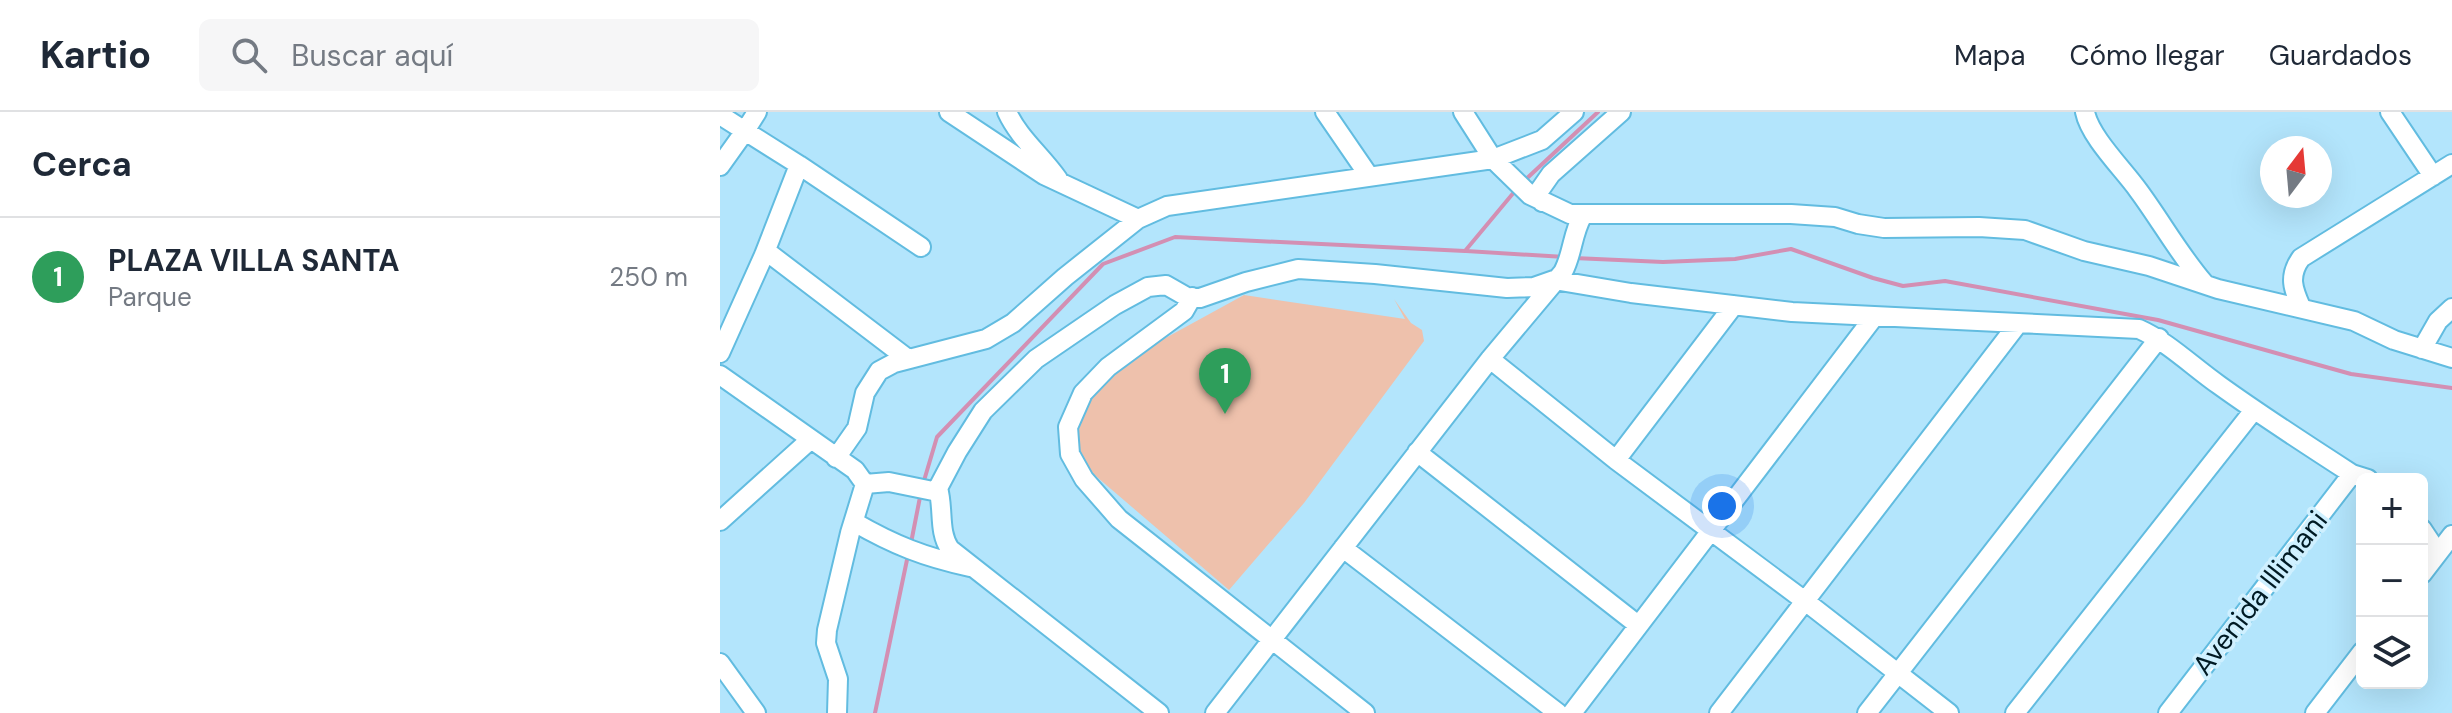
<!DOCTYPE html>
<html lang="es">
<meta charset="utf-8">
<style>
:root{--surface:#fff;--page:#f6f6f7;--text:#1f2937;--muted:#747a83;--line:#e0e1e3;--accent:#111827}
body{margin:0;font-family:"DM Sans",sans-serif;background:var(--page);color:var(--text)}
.controls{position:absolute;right:24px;bottom:24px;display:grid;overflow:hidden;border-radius:12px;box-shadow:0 8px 32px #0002}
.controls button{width:72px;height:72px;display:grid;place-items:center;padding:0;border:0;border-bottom:2px solid var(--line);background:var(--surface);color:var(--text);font:40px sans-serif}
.compass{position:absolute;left:1540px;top:24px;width:72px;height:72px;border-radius:50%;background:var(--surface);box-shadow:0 8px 32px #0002;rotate:16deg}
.you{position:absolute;left:1002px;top:394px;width:28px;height:28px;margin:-20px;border:6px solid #fff;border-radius:50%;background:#1a73e8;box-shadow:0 0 0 12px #1a73e833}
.badge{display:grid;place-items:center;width:52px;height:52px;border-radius:50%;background:var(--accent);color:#fff;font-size:26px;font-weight:700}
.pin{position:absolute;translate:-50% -66px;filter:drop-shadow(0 2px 4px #0008)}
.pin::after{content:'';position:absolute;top:42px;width:28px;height:24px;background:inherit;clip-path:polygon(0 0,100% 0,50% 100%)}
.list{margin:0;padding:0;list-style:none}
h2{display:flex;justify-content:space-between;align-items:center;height:104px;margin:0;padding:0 32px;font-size:34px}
h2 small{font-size:26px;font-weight:400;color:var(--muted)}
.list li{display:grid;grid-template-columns:52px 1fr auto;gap:24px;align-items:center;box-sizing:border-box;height:120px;padding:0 32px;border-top:2px solid var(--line)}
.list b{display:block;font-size:30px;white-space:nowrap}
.list p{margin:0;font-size:26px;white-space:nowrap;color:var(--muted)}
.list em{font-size:26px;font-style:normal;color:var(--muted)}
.icon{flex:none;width:44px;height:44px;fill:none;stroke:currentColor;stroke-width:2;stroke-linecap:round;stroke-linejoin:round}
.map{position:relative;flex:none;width:1732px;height:601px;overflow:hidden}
header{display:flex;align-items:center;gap:48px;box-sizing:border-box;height:112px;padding:0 40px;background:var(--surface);border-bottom:2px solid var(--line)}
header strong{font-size:38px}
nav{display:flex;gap:44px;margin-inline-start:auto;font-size:28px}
.search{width:560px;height:72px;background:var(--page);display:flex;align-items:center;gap:20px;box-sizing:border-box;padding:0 28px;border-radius:12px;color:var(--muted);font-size:30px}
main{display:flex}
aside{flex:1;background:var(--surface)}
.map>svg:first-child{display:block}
.green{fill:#eec1ac}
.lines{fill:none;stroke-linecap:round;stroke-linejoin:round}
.stream{stroke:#d38fb3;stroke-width:4}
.minor-casing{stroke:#62bce0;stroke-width:22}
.minor{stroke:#fff;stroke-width:18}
.labels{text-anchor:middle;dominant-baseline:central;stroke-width:7;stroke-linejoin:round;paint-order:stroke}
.street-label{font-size:28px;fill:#001a24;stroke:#cff0ff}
</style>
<header>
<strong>Kartio</strong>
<div class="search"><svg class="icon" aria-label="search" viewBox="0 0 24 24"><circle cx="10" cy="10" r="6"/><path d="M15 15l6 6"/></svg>Buscar aquí</div>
<nav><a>Mapa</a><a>Cómo llegar</a><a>Guardados</a></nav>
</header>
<main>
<aside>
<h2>Cerca<small></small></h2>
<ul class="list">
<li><span class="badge" style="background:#2e9e5b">1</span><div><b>PLAZA VILLA SANTA</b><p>Parque</p></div><em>250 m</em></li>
</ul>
</aside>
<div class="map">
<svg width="1732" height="601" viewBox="0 0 1732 601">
<rect width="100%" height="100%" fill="#b3e5fc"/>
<path class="green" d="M524 183 685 207 674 187 691 211 702 218 704 229 584 391 509 478 350 342 378 263Z"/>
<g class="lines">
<path class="stream" d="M804 69 878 0
M746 139 845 145
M854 146 943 150 1015 147 1071 137 1153 166 1183 174 1225 169 1438 208 1631 262 1732 276
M203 372 217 325 383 152 455 125 745 139 795 79
M191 431 201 380
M155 601 188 443"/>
<defs>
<path id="minor" d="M229 0 324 63 418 107
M287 0C299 26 321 43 338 67
M605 0 649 64
M743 0 773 47 810 83 850 102H1071L1115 105 1138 112 1164 116 1259 115 1305 118 1364 139 1429 154 1498 177 1634 209 1674 228 1732 246
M1365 0C1370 25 1403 57 1418 78 1441 109 1459 142 1484 171
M1670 0 1713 64
M0 3 25 19 37 0
M79 53 201 135
M0 54 25 19 79 53 44 143 0 241
M822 90 817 82 831 62 901 0
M46 139 188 247
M472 185 464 199 388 255 363 281 348 315 350 342 364 367 399 407 645 601
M1581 195C1573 177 1568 164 1581 146L1732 52
M1702 237 1718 209 1732 196
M770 247 896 348 1085 489 1229 601
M0 263 135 358 145 372
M697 340 918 513
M116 346 137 316 145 281 159 259 174 251 266 227 293 211 345 165 418 107 447 94 773 47 822 28 854 0
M896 348 1014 193
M218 376C224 397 218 420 230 437L439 601
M0 409 90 328
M134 410C174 433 204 445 250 455
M1702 417 1718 441
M623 436 838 601
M1702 462 1732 423
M0 551 36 601
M117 601 118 567 106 531 107 518 130 421 145 372 169 370 213 379 218 376 237 340 263 299 316 247 395 193 428 175 446 173 467 185 480 186 526 170 578 157 655 162 787 176 814 175 834 168 911 181 1072 200 1419 217C1448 230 1472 254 1499 273 1542 304 1587 333 1632 362L1648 367
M495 601 770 247 843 160C853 142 852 121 863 103
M852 601 1154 205
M999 601 1297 213
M1147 601 1439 226
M1295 601 1534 298
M1448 601 1632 362
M1595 601 1642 540"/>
</defs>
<use href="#minor" class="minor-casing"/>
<use href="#minor" class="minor"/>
</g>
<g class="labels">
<g class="street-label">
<text transform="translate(1540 481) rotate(-52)">Avenida Illimani</text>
</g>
</g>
</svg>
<div class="controls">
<button>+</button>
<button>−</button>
<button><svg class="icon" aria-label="layers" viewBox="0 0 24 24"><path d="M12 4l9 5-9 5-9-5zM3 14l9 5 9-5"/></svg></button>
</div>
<svg class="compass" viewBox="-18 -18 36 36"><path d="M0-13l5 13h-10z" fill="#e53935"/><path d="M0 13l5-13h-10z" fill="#747a83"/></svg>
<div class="you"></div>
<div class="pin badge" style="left:505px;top:302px;background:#2e9e5b">1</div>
</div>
</main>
